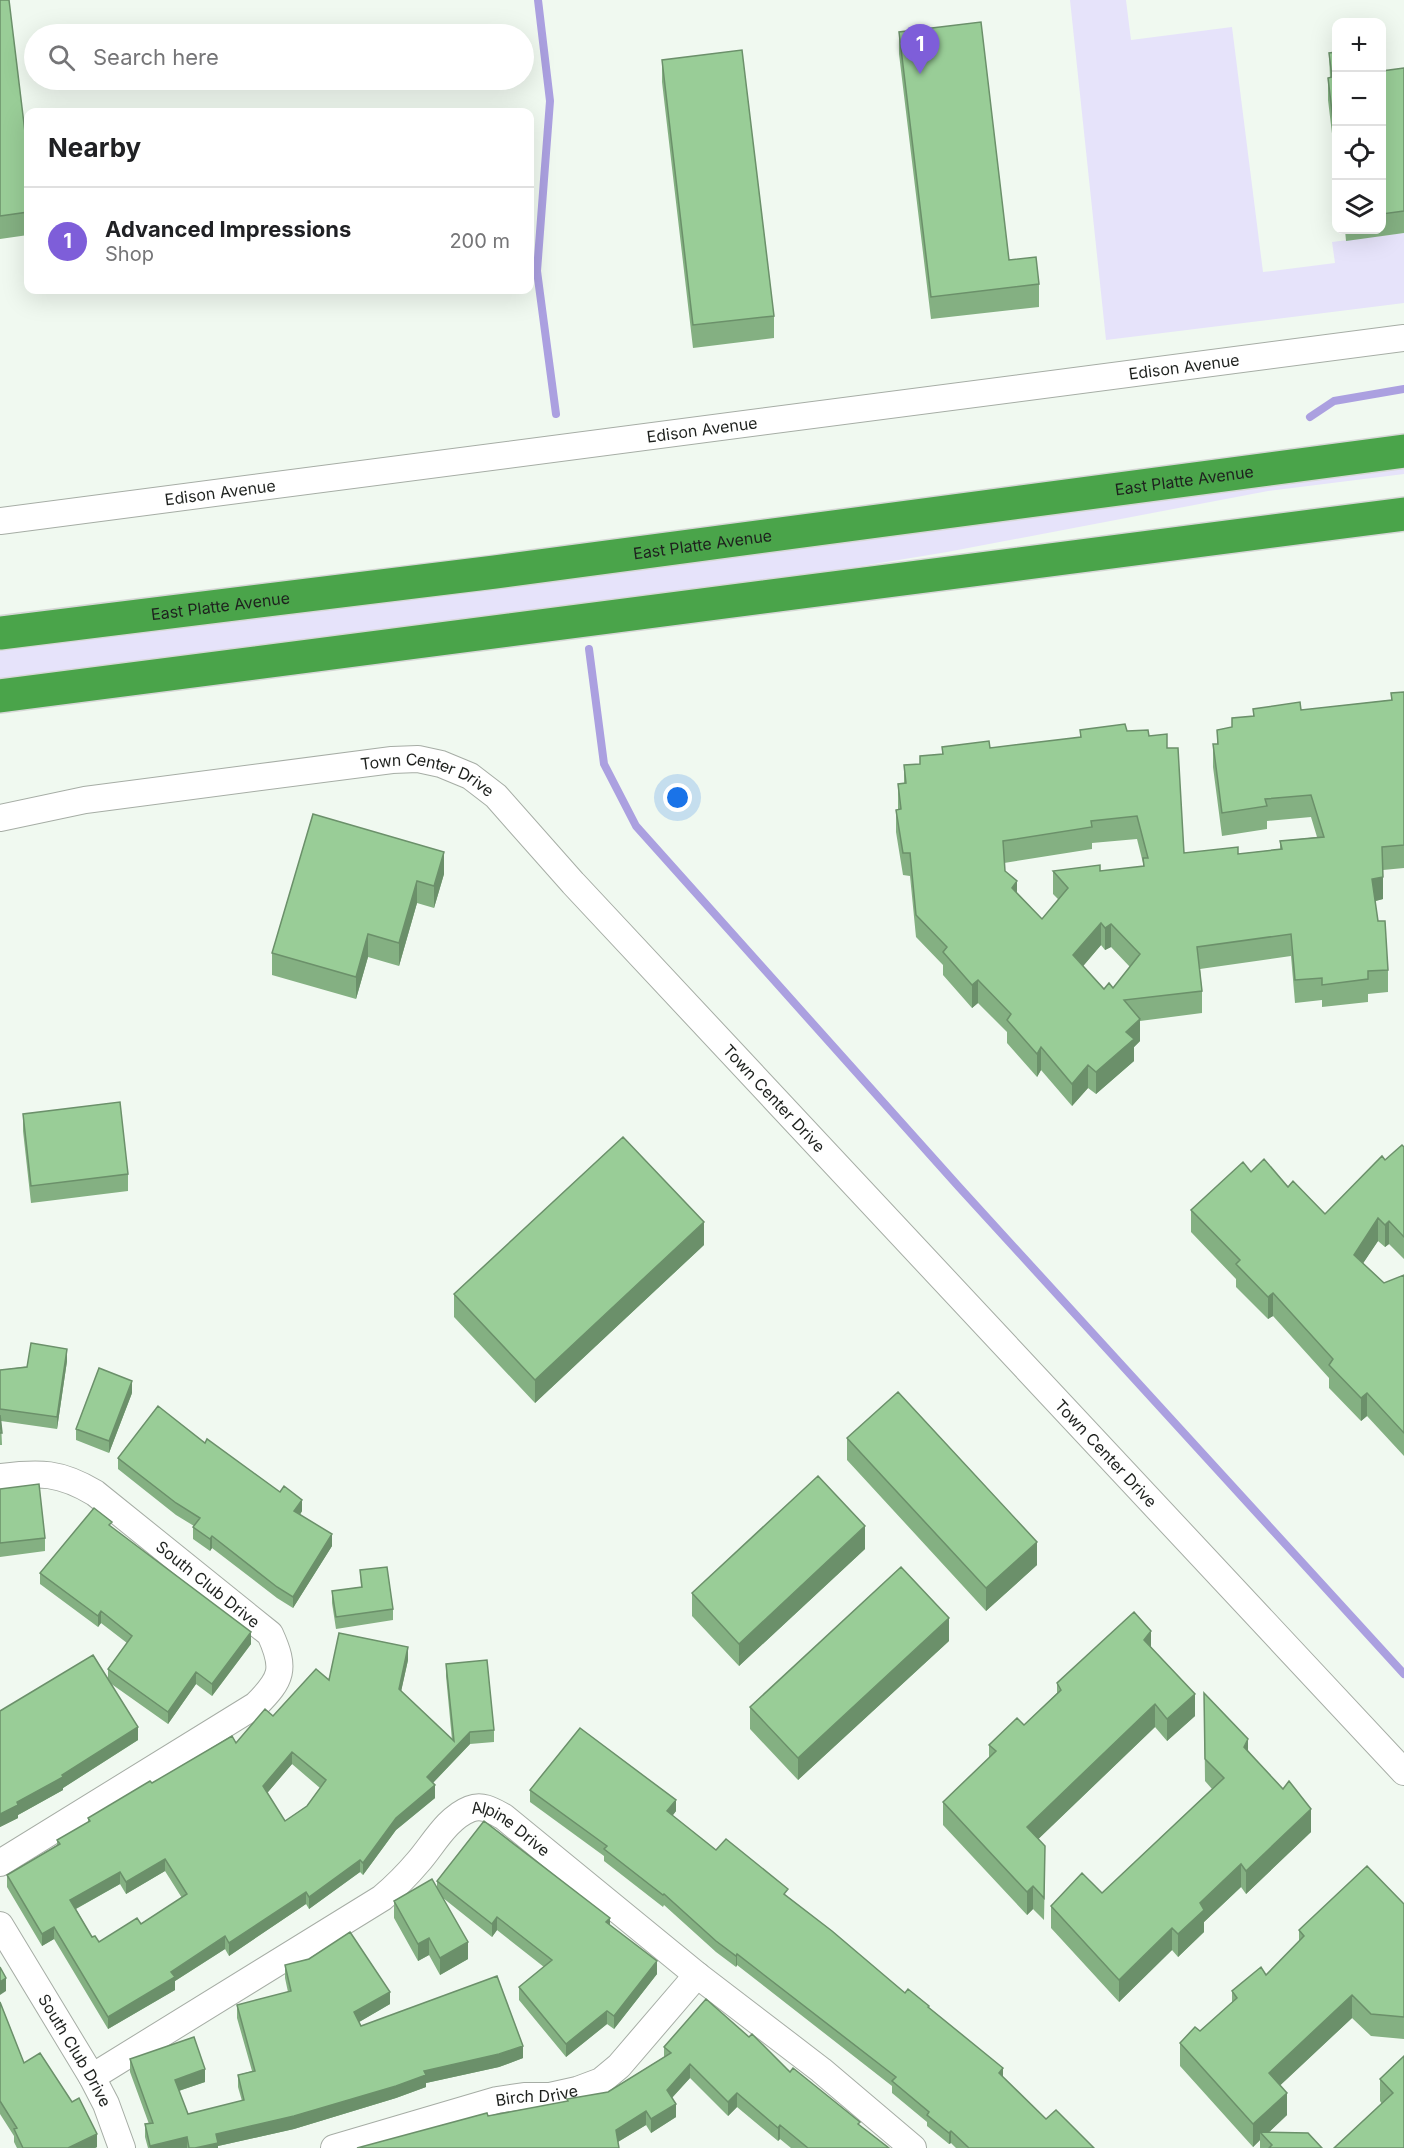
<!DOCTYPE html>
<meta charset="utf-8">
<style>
:root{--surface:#fff;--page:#f2f2f2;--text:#202124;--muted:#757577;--line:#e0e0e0;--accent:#7e5ed9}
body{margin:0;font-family:Inter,sans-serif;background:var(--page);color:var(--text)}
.controls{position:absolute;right:18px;top:18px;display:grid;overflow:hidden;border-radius:12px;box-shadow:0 6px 24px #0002}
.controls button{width:54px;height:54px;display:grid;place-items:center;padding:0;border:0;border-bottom:2px solid var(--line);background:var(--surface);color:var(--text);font:30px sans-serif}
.you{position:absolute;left:678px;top:798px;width:21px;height:21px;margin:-15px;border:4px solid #fff;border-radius:50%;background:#1a73e8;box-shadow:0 0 0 9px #1a73e833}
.badge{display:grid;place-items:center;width:39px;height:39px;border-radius:50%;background:var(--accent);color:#fff;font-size:20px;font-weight:700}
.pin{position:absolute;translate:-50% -50px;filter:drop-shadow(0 2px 3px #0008)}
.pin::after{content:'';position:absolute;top:32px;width:21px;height:18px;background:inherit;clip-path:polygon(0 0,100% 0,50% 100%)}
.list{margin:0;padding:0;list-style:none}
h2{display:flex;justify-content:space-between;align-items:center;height:78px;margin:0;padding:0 24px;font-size:26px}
h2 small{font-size:20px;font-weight:400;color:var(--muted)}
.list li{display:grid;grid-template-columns:39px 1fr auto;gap:18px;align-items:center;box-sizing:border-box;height:108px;padding:0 24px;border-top:2px solid var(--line)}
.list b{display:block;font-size:22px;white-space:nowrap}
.list p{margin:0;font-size:20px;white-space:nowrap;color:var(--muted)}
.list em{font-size:20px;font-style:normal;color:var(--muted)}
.icon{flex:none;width:33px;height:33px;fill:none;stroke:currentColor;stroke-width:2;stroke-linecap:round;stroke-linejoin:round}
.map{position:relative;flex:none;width:1404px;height:2148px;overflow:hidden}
.search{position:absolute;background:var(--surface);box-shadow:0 6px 24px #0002;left:24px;top:24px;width:510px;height:66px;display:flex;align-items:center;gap:15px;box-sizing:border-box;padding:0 21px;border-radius:33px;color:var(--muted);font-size:22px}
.panel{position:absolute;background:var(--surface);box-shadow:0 6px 24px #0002;left:24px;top:108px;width:510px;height:186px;border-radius:12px}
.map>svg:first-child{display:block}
.green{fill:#e6e3fa}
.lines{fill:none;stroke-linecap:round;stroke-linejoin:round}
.stream{stroke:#aba0e0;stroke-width:8}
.street-casing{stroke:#a6ada5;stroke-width:28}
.highway-casing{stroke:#d6d7d6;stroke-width:36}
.street{stroke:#fff;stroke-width:26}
.highway{stroke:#4aa44a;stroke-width:33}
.wall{fill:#84b082;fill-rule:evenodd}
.shaded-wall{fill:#6b906a}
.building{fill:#99cd97;stroke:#6b906a;stroke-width:1.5;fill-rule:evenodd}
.labels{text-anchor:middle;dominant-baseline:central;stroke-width:4.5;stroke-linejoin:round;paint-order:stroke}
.street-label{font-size:16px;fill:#1e211e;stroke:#fff}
</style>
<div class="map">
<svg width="1404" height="2148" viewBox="0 0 1404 2148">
<rect width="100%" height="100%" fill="#f0f9f0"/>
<path class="green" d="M1070 0H1126L1131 40 1232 27 1263 272 1335 263 1332 242 1404 233V303L1106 340Z
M1404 465V474L1268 491 947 552 765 582 0 679V645Z"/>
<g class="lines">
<path class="stream" d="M538 0 550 101 537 271 556 414
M1310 417 1334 401 1404 389
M589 649 604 764 636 826 959 1187 1404 1674"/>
<defs>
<g id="street">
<path id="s1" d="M0 521 1404 338"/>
<path id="s2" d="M0 818 85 800 392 760 418 759 441 764 470 776 496 796 573 883 1404 1772"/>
<path id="s3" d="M0 1477C40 1472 60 1472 95 1493L270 1634C286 1669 282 1679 256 1705L0 1863"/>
<path id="s4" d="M0 1925 92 2077 106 2104 122 2148"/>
<path id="s5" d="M92 2077 382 1898C395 1887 407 1875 418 1862 433 1845 447 1818 470 1809 483 1804 493 1811 504 1817L697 1975 821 2070 913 2148"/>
<path id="s6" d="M334 2148 497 2100 524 2096H550L577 2090 601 2081 619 2066 697 1975"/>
</g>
<g id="highway">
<path id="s7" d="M0 633 495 572 1404 451"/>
<path d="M0 696 1404 514"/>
</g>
</defs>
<use href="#street" class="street-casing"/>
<use href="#highway" class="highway-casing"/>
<use href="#street" class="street"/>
<use href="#highway" class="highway"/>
</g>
<path class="wall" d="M0 0 28 157V235L0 239Z
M899 32 1009 260 1039 284V307L931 319 899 54Z
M1336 52V167L1328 100V78H1330L1329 53Z
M662 60 774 316V338L693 348 662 82Z
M1404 68V233L1346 241 1345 230H1382V71Z
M1404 692V868L1383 870V899L1375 901 1378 921 1388 970V992L1368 994V1002L1322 1007V1000L1295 1003 1291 956 1200 969 1202 991V1013L1140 1021V1041L1134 1047V1061L1096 1094 1088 1088 1072 1106 1041 1070 1037 1077 1007 1043V1032L978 1003 972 1008 943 975V965L916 937 910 876 903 875 896 832V810L898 809V784L904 783V765L920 764 942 754V747L990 748 1080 738V730L1127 731 1149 736 1167 748 1184 853 1238 854 1280 849V841L1317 837 1311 817 1267 821V829L1222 836 1213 767V744H1217V730L1232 727 1253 716V709L1301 710 1391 700V693ZM1137 839 1143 863V867L1100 871H1053V894L1059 900 1042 919 1017 893 1005 871 1004 863 1092 849V843ZM1101 945 1105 950 1111 947 1130 967 1113 988 1104 989 1083 966Z
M313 814 444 874 434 908 417 903 399 966 368 957 356 999 272 975V953Z
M23 1114 128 1174V1191L31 1203 23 1131Z
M1404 1147V1259L1389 1244 1385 1247 1378 1241 1363 1263 1384 1283 1404 1275V1456L1367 1416 1361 1421 1329 1388V1378L1273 1316 1268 1319 1236 1287V1279L1191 1232V1210L1251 1172 1288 1187 1325 1214 1385 1160Z
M704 1245 535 1403 454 1317V1294Z
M67 1361 57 1429 1 1421 2 1445H0V1370Z
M132 1393 109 1453 76 1440V1429Z
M847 1438 1037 1565 986 1611 847 1460Z
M205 1443 302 1511 300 1515 332 1546 293 1608 277 1598 212 1548 210 1551 193 1539V1527L194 1526 176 1515 118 1469V1458Z
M0 1489 45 1538V1551L0 1557Z
M112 1528 251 1644 212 1696 196 1684 168 1724 110 1683 138 1740 63 1788V1790L18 1815V1818L0 1827V1711L108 1679V1669L127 1643 101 1623 98 1627 40 1584V1573Z
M865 1549 739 1666 692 1616V1593Z
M360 1570 393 1609V1620L336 1629 332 1603V1591L361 1587Z
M949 1641 798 1780 750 1729V1707Z
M1151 1647 1195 1716 1167 1741 1155 1727 1038 1839 1045 1868 1044 1920 1033 1909 1027 1915 943 1825V1802L989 1758V1745L1024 1725 1057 1693V1683Z
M408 1660 401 1691 452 1740 446 1676V1664L494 1730V1742L470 1744 433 1783 435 1798 396 1830 363 1875 360 1872 309 1909 306 1904 229 1956 225 1949 175 1981V1990L108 2029 54 1939 42 1946 7 1887V1875L57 1845V1840L88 1823V1818L152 1783 236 1743 273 1716 329 1680ZM292 1764 320 1788 307 1806 285 1821 267 1793ZM165 1871 182 1898 141 1924 99 1942 92 1937 76 1909 120 1884 126 1894Z
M1204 1693 1311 1832 1246 1894 1241 1887 1204 1922V1932L1178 1957 1172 1950 1119 2002 1051 1928V1906L1102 1893 1212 1789 1205 1781Z
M530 1790 676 1811 672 1816 716 1850 788 1897 905 1993 929 2008 1046 2119 1094 2148H956L951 2143 949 2144 927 2126V2122L892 2093V2086L737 1965 736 1967 716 1952 664 1905 663 1907 604 1861V1856L530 1802Z
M437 1881 610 1925 657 1974 614 2029 607 2024 566 2057 519 2000V1987L544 1967 497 1930 492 1937 443 1898 468 1959 440 1975 429 1955 418 1961 394 1918V1901L437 1889Z
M1404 1904V2039L1371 2036 1352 2018 1280 2085 1287 2115 1268 2133 1322 2148H1260V2140L1253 2147 1180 2066V2043L1200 2031 1232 2003V1991L1266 1975 1299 1942V1930Z
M285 1965 390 2004 359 2022 361 2026 523 2058 499 2067 426 2083V2087L396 2098 294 2129 218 2146V2148H148L145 2137V2124H149L130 2072V2059L205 2082 179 2091 188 2114 242 2101 238 2087V2075L252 2071 237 2018V2005L288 1992 285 1978Z
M0 2002 24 2063 97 2147 95 2148H17L14 2142V2136L0 2114Z
M664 2047 790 2072 889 2148H791L780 2139 778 2141 737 2107 728 2116 690 2078 672 2098 676 2117 651 2133 646 2125 618 2142 488 2116 567 2102 608 2092 664 2057Z
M1404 2056V2148L1382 2104 1380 2101V2079Z"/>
<path class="shaded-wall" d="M444 852V874L434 908V886Z
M1383 877V899L1372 902V879Z
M417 881V903L399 966V943Z
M1017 881V904L1012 888Z
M1101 923V945L1073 978V955Z
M1111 924V947L1105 950V928Z
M368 934V957L356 999V977Z
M978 980V1003L972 1008V985Z
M1140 1019V1041L1134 1047V1061L1096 1094V1072L1126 1032Z
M1041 1047V1070L1037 1077V1054Z
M1088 1065V1088L1072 1106V1084Z
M1378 1218V1241L1354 1277V1255Z
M1389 1221V1244L1385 1247V1225Z
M704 1222V1245L535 1403V1380Z
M1273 1293V1316L1268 1319V1297Z
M67 1349V1361L57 1429V1417Z
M132 1381V1393L109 1453V1441Z
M1367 1393V1416L1361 1421V1398Z
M302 1500V1511L294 1523V1511Z
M865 1526V1549L739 1666V1644Z
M332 1534V1546L293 1608V1597Z
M212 1536V1548L210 1551V1539Z
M1037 1542V1565L986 1611V1588Z
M101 1611V1623L98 1627V1616Z
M949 1618V1641L798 1780V1758Z
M1151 1631V1654L1144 1640Z
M251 1632V1644L212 1696V1684Z
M408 1647V1660L399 1701V1689Z
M196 1672V1684L168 1724V1712Z
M1195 1694V1716L1167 1741V1719Z
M1155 1704V1727L1027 1850V1827Z
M138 1727V1740L63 1788V1790L18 1815V1818L0 1827V1814L17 1802Z
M470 1732V1744L427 1789V1777Z
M1248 1739V1762L1244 1747Z
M292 1752V1764L263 1798V1786Z
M435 1785V1798L396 1830 363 1875V1863L396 1818Z
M676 1800V1811L667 1823V1811Z
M1311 1809V1832L1246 1894V1871Z
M165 1859V1871L126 1894V1882Z
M360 1860V1872L309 1909V1897Z
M1241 1864V1887L1204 1922V1932L1178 1957V1934L1200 1903Z
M120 1872V1884L70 1912V1900Z
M1033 1886V1909L1027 1915V1892Z
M306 1892V1904L229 1956V1943Z
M497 1917V1930L492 1937V1924Z
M610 1918V1930L606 1922Z
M54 1927V1939L42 1946V1934Z
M1172 1928V1950L1119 2002V1980Z
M225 1936V1949L175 1981V1990L108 2029V2017L171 1972Z
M429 1938V1955L418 1961V1944Z
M468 1942V1959L440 1975V1958Z
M737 1954V1965L736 1967V1956Z
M657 1961V1974L614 2029V2016Z
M6 1978V1991L0 1995V1982Z
M390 1992V2004L354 2025V2012Z
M1352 1995V2018L1269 2096V2073Z
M607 2011V2024L566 2057V2044Z
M523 2046V2058L499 2067 426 2083V2087L396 2098 294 2129 218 2146V2148H195L216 2134 424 2071Z
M690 2064V2078L667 2103V2090Z
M1003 2068V2080L999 2073Z
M205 2069V2082L175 2092V2080Z
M737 2093V2107L728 2116V2102Z
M1287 2093V2115L1264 2137 1260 2132V2140L1253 2147V2124Z
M676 2104V2117L651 2133V2119Z
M646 2111V2125L616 2143V2130Z
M780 2125V2139L778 2141V2128Z
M951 2131V2143L949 2144V2133Z
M97 2134V2147L95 2148H68Z
M187 2137V2148H150V2146Z"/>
<path class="building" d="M0 0H9L28 157V212L0 216Z
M981 22 1009 260 1036 257 1039 284 931 297 899 32Z
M742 50 774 316 693 325 662 60Z
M1336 52V145L1328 78 1332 77 1329 53Z
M1404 68V211L1382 214V71Z
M1404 692V845L1382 847 1383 877 1372 879 1378 921H1385L1388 970 1368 971V979L1322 985V978L1295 980 1291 934 1197 947 1202 991 1124 1000 1140 1019 1126 1032 1134 1039 1096 1072 1088 1065 1072 1084 1041 1047 1037 1054 1007 1020 1011 1014 978 980 972 985 943 952 947 947 916 915 910 853H903L896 810 901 809 898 784 906 783 904 765 920 764V756L943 754 942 747 989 741 990 748 1081 737 1080 730 1125 724 1127 731 1148 730 1149 736 1167 734V748H1178L1184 853 1238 847V854L1282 849 1280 841 1324 837 1311 795 1265 799 1267 806 1222 813 1213 744H1218L1217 730 1232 727V718L1254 716 1253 709 1300 702 1301 710 1392 700 1391 693ZM1137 816 1148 858H1143L1144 866 1100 871V865L1053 871 1068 888 1042 919 1012 888 1017 881 1005 871 1003 841 1092 827 1091 821ZM1101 923 1105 928 1111 924 1140 954 1113 988 1109 983 1104 989 1073 955Z
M313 814 444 852 434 886 417 881 399 943 368 934 356 977 272 953Z
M120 1102 128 1174 31 1186 23 1114Z
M623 1137 704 1222 535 1380 454 1294Z
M1402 1145 1404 1147V1237L1389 1221 1385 1225 1378 1218 1354 1255 1384 1283 1404 1275V1433L1367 1393 1361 1398 1329 1365 1333 1359 1273 1293 1268 1297 1236 1264 1240 1260 1191 1210 1243 1162 1251 1172 1264 1159 1288 1187 1293 1181 1325 1214 1382 1156 1385 1160Z
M31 1343 67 1349 57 1417 0 1409V1370L27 1367Z
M99 1368 132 1381 109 1441 76 1429Z
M898 1392 1037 1542 986 1588 847 1438Z
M158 1406 205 1443 207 1439 280 1492 284 1486 302 1500 294 1511 332 1534 293 1597 277 1587 212 1536 210 1539 193 1527 200 1518 176 1503 118 1458Z
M0 1415 2 1433H0Z
M818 1476 865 1526 739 1644 692 1593Z
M39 1484 45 1538 0 1543V1489Z
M94 1508 112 1522 109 1525 251 1632 212 1684 196 1672 168 1712 108 1669 132 1636 101 1611 98 1616 40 1573Z
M387 1567 393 1609 336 1617 332 1591 362 1587 360 1570Z
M901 1567 949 1618 798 1758 750 1707Z
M1134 1612 1151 1631 1144 1640 1195 1694 1167 1719 1155 1704 1027 1827 1045 1846 1044 1898 1033 1886 1027 1892 943 1802 996 1751 989 1745 1017 1718 1024 1725 1061 1690 1057 1683Z
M339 1633 408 1647 399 1689 454 1741 446 1664 487 1660 494 1730 470 1732 427 1777 435 1785 396 1818 363 1863 360 1860 309 1897 306 1892 229 1943 225 1936 171 1972 175 1977 108 2017 54 1927 42 1934 7 1875 60 1844 57 1840 90 1821 88 1818 150 1781 152 1783 232 1736 236 1743 265 1709 273 1716 316 1669 329 1680ZM292 1752 326 1780 307 1806 285 1821 263 1786ZM165 1859 187 1894 141 1924 137 1918 99 1942 95 1936 92 1937 70 1900 120 1872 126 1882Z
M93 1655 138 1727 62 1775 63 1777 17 1802 18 1805 0 1814V1711Z
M1204 1693 1248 1739 1244 1747 1283 1789 1289 1781 1311 1809 1246 1871 1241 1864 1200 1903 1204 1910 1178 1934 1172 1928 1119 1980 1051 1906 1082 1873 1102 1893 1224 1778 1205 1759Z
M580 1728 676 1800 667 1811 716 1850 726 1839 788 1889 784 1894 832 1931 905 1993 908 1989 929 2006 928 2007 1003 2068 999 2073 1046 2119 1056 2110 1094 2148H969L951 2131 949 2133 927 2115 929 2112 892 2081 896 2077 737 1954 736 1956 716 1941 664 1894 663 1895 604 1849 607 1846 530 1790Z
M484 1821 610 1918 606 1922 657 1961 614 2016 607 2011 566 2044 519 1987 552 1960 497 1917 492 1924 437 1881Z
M1367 1866 1404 1904V2017L1371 2014 1352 1995 1269 2073 1287 2093 1253 2124 1180 2043 1195 2027 1200 2031 1237 1998 1232 1991 1261 1967 1266 1975 1304 1936 1299 1930Z
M432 1879 468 1942 440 1958 429 1938 418 1944 394 1901Z
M350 1932 390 1992 354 2012 361 2026 497 1976 523 2046 499 2054 424 2071 426 2075 396 2086 294 2116 216 2134 218 2143 195 2148H189L187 2137 150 2146 145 2124 153 2123 130 2059 194 2037 205 2069 175 2080 188 2114 244 2100 238 2075 255 2071 237 2005 291 1991 285 1965 309 1959Z
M0 1967 6 1978 0 1982Z
M706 1999 749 2037 752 2034 790 2072 793 2068 860 2122 858 2124 889 2148H808L780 2125 778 2128 737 2093 728 2102 690 2064 667 2090 676 2104 651 2119 646 2111 616 2130 619 2148H357L487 2113 488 2116 568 2101 567 2099 608 2092 671 2053 664 2047Z
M0 2002 24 2063 40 2053 72 2102 79 2098 97 2134 68 2148H23L14 2129 17 2128 0 2101Z
M1404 2056V2148H1334L1393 2093 1380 2079Z
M1260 2132 1308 2133 1322 2148H1269L1272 2145Z"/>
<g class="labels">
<g class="street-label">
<text stroke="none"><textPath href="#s1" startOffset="1194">Edison Avenue</textPath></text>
<text stroke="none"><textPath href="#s1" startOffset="708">Edison Avenue</textPath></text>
<text stroke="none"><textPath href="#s7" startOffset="1194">East Platte Avenue</textPath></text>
<text stroke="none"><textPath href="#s1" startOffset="222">Edison Avenue</textPath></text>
<text stroke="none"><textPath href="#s7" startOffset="708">East Platte Avenue</textPath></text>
<text stroke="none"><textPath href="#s7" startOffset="222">East Platte Avenue</textPath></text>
<text stroke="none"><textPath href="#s2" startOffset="435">Town Center Drive</textPath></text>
<text stroke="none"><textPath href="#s2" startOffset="921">Town Center Drive</textPath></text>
<text stroke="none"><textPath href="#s2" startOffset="1407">Town Center Drive</textPath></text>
<text stroke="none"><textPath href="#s3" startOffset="244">South Club Drive</textPath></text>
<text stroke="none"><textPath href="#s5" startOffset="514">Alpine Drive</textPath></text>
<text stroke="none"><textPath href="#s4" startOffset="146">South Club Drive</textPath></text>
<text stroke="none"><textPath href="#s6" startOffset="210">Birch Drive</textPath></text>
</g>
</g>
</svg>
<div class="controls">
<button>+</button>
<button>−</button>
<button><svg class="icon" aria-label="locate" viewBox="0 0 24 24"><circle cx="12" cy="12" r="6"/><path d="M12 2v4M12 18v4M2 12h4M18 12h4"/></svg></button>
<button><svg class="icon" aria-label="layers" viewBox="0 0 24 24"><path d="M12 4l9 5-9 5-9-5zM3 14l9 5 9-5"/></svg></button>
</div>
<div class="you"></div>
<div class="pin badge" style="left:920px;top:74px">1</div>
<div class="search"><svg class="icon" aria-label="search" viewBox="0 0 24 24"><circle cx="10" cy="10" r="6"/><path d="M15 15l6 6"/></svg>Search here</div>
<section class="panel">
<h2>Nearby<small></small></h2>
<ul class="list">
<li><span class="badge">1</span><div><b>Advanced Impressions</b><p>Shop</p></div><em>200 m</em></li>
</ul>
</section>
</div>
